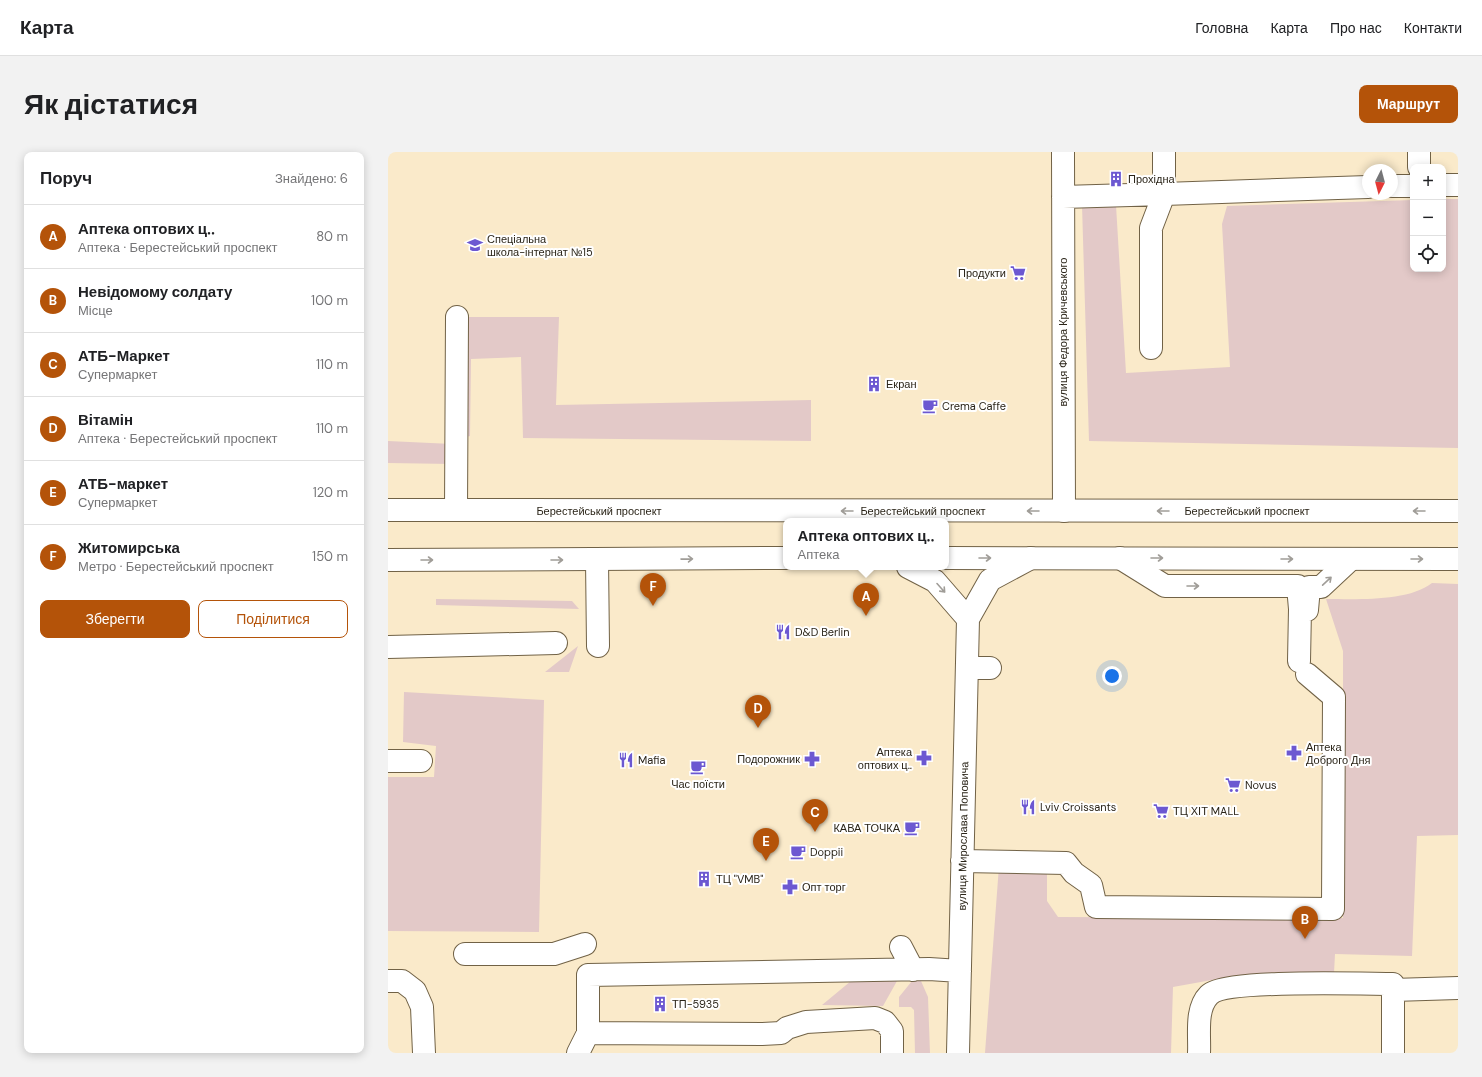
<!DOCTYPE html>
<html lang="uk">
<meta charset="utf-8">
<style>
:root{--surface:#fff;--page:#f2f2f2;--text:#202124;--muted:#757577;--line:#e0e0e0;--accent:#b45309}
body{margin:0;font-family:"DM Sans",sans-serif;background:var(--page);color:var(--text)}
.controls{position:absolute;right:12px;top:12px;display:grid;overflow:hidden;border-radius:8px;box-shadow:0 2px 10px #0003}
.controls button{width:36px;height:36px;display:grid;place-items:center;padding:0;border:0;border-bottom:1px solid var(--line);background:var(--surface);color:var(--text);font:20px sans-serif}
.compass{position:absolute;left:974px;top:12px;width:36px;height:36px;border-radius:50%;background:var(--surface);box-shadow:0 2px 10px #0003;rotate:186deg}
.you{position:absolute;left:724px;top:524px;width:14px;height:14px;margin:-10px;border:3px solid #fff;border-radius:50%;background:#1a73e8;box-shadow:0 0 0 6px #1a73e833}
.badge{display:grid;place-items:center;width:26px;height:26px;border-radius:50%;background:var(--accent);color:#fff;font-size:13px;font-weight:700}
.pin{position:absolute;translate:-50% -33px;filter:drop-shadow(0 1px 2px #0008)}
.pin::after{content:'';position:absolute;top:21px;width:14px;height:12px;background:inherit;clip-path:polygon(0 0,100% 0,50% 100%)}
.popup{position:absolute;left:395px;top:366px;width:166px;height:52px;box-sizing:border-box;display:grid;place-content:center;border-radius:8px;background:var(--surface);filter:drop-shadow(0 1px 3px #0005);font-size:13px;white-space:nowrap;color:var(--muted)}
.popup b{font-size:15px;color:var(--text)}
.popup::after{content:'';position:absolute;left:50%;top:100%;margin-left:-8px;border:8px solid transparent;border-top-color:var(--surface)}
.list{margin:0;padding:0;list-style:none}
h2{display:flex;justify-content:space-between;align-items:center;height:52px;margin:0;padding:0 16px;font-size:17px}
h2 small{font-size:13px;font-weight:400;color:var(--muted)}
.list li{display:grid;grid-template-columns:26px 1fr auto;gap:12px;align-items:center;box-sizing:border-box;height:64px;padding:0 16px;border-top:1px solid var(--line)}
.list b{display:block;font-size:15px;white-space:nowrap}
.list p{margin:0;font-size:13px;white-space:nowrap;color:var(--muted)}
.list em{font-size:13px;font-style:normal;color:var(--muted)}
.actions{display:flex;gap:8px;padding:12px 16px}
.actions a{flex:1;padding:9px 0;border:1px solid var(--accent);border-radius:8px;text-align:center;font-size:14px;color:var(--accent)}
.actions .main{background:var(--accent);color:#fff}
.icon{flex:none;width:22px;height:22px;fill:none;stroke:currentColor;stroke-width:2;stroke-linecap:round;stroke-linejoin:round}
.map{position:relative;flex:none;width:1070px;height:901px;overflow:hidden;border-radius:8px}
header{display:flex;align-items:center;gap:24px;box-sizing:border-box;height:56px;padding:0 20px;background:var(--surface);border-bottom:1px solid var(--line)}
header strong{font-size:19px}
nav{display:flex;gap:22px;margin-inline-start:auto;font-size:14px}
.intro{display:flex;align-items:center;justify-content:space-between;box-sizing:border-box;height:96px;padding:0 24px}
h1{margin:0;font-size:28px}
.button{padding:10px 18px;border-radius:8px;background:var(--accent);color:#fff;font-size:14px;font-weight:700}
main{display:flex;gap:24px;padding:0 24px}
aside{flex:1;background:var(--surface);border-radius:8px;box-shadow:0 2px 10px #0003}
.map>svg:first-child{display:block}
.green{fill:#e3c9c8}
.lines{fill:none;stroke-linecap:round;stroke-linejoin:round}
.minor-casing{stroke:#716246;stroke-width:24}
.major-casing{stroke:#716246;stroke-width:24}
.minor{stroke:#fff;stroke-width:22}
.major{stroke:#fff;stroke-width:22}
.oneway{stroke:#a09d98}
.labels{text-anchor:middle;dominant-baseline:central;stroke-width:4;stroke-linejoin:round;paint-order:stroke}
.poi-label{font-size:11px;fill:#2b2519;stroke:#fff;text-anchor:start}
.street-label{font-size:11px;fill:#2b2519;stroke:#fff}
</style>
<header>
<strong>Карта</strong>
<nav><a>Головна</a><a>Карта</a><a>Про нас</a><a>Контакти</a></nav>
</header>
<div class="intro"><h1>Як дістатися</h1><a class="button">Маршрут</a></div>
<main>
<aside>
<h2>Поруч<small>Знайдено: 6</small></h2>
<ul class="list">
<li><span class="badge">A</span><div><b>Аптека оптових ц‥</b><p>Аптека · Берестейський проспект</p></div><em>80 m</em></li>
<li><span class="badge">B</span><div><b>Невідомому солдату</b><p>Місце</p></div><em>100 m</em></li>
<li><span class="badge">C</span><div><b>АТБ-Маркет</b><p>Супермаркет</p></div><em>110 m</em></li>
<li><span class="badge">D</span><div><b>Вітамін</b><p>Аптека · Берестейський проспект</p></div><em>110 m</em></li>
<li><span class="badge">E</span><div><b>АТБ-маркет</b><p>Супермаркет</p></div><em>120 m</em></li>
<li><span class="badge">F</span><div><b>Житомирська</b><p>Метро · Берестейський проспект</p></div><em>150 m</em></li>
</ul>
<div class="actions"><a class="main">Зберегти</a><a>Поділитися</a></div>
</aside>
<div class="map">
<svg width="1070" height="901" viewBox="0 0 1070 901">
<rect width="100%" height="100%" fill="#faeaca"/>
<path class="green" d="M1055 47H1070V296L701 289 694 53H728L738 221 842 215 834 72 839 54 1025 48V117H1055Z
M76 165H171L168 253 423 248V289L135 286 133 205 83 207 82 284 74 286Z
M0 289 64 292V312L0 311Z
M1044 431 1070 432V683L1029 684 1024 804 947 802 946 821 846 824 785 835 783 901H597L611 714 659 713V749L670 765 955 766V499L938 447C968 447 1020 450 1044 431Z
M48 447 184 449 191 457 48 453Z
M190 494 181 520H157Z
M16 540 156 548 151 780 0 779V625H46L48 594 15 590Z
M463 829H509L495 854 434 853Z
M524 829H533L540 845 542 901H527L526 858 523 855H511V845Z"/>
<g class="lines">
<defs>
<path id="minor" d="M675 0 676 359
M776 0V42L980 35
M1031 15V0
M1055 33H1070
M1004 34H1025
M675 45 776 42 763 76V196
M68 358 69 165
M732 406 777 434H910L912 457 911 509
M209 408 210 494
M520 415 547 429 580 467
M919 458 921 435H933L963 407
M0 495 168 491
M579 516H602
M0 609H33
M574 709 678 711 686 721 703 733 708 755 945 757 946 545 919 522
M513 795 525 818
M77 802H166L197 792
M0 829H14L27 839 34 855 36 901
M1005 838 1070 836
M200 881 374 882 393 881 399 876 418 870 487 866 497 870 504 879V901
M190 901 200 881V823L541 817 572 819
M570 901 580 467 602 428 643 406
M811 901C812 883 807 857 821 843 837 827 976 832 1005 832V901"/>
<path id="major" d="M0 358 1070 359
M558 406 1070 407
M0 408 398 406"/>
</defs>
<use href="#minor" class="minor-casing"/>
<use href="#major" class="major-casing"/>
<use href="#minor" class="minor"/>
<use href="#major" class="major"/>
</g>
<defs><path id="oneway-shaft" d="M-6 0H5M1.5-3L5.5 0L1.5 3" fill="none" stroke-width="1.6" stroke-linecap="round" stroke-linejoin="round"/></defs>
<g class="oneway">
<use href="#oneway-shaft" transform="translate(459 359) rotate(180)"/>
<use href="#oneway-shaft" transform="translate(645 359) rotate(180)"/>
<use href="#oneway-shaft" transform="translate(775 359) rotate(-180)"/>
<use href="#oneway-shaft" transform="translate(1031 359) rotate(-180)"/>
<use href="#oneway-shaft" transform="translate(597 406)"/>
<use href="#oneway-shaft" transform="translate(769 406)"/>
<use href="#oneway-shaft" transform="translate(299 407) rotate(-1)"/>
<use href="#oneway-shaft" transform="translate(899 407)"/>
<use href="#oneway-shaft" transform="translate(1029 407)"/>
<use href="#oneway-shaft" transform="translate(39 408)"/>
<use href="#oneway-shaft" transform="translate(169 408)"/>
<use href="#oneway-shaft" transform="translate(939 429) rotate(-43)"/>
<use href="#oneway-shaft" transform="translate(805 434)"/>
<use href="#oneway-shaft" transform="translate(553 436) rotate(48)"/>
</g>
<defs>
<symbol id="building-bare" viewBox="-9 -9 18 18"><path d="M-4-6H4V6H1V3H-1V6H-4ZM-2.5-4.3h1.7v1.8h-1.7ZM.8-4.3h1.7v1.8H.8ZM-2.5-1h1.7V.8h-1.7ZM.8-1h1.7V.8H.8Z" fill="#6c58d1" stroke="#fff" stroke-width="2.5" paint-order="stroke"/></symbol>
<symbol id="school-bare" viewBox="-9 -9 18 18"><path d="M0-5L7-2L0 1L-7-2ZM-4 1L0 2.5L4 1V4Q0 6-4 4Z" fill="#6c58d1" stroke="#fff" stroke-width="2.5" paint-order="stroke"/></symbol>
<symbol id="supermarket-bare" viewBox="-9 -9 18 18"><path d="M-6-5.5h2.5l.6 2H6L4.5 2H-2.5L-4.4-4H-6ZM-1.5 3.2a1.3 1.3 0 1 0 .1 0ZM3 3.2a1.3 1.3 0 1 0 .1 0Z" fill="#6c58d1" stroke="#fff" stroke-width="2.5" paint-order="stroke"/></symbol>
<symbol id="cafe-bare" viewBox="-9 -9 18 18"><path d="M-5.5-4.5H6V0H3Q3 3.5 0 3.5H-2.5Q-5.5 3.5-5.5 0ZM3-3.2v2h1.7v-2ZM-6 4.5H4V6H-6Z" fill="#6c58d1" stroke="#fff" stroke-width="2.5" paint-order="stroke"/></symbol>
<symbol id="restaurant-bare" viewBox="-9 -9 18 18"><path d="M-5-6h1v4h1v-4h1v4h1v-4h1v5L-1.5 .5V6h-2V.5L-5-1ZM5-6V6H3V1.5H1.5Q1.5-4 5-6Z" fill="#6c58d1" stroke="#fff" stroke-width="2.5" paint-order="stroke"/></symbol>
<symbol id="pharmacy-bare" viewBox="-9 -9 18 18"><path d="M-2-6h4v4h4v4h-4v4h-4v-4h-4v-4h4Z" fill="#6c58d1" stroke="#fff" stroke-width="2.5" paint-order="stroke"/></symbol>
</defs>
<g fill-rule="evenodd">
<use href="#building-bare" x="717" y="16" width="22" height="22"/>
<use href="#school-bare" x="76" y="82" width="22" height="22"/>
<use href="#supermarket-bare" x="619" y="110" width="22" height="22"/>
<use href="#building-bare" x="475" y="221" width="22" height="22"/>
<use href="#cafe-bare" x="531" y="243" width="22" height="22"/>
<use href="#restaurant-bare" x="384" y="469" width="22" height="22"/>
<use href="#pharmacy-bare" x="895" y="590" width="22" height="22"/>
<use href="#pharmacy-bare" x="525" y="595" width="22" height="22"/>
<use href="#pharmacy-bare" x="413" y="596" width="22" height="22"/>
<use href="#restaurant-bare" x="227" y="597" width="22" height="22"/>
<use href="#cafe-bare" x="299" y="604" width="22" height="22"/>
<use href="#supermarket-bare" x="834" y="622" width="22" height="22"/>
<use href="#restaurant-bare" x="629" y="644" width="22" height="22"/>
<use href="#supermarket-bare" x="762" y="648" width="22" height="22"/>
<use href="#cafe-bare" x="513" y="665" width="22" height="22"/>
<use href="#cafe-bare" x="399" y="689" width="22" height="22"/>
<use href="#building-bare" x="305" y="716" width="22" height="22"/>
<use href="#pharmacy-bare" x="391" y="724" width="22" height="22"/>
<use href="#building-bare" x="261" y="841" width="22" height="22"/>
</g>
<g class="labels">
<g class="poi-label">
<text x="740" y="27">Прохідна</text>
<text x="99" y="87">Спеціальна<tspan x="99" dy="13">школа-інтернат №15</tspan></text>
<text x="618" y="121" text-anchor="end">Продукти</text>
<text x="498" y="232">Екран</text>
<text x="554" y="254">Crema Caffe</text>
<text x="407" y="480">D&amp;D Berlin</text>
<text x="918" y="595">Аптека<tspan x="918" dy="13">Доброго Дня</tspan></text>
<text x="524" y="600" text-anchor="end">Аптека<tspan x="524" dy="13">оптових ц..</tspan></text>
<text x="412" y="607" text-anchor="end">Подорожник</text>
<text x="250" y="608">Mafia</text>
<text x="310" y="632" text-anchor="middle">Час поїсти</text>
<text x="857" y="633">Novus</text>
<text x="652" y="655">Lviv Croissants</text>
<text x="785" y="659">ТЦ ХІТ MALL</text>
<text x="512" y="676" text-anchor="end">КАВА ТОЧКА</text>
<text x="422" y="700">Doppii</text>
<text x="328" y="727">ТЦ "VMB"</text>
<text x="414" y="735">Опт торг</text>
<text x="284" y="852">ТП-5935</text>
</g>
<g class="street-label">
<text transform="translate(675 180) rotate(-90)">вулиця Федора Кричевського</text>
<text x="211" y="359">Берестейський проспект</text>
<text x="535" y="359">Берестейський проспект</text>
<text x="859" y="359">Берестейський проспект</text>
<text transform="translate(575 684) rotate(-89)">вулиця Мирослава Поповича</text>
</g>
</g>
</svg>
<div class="controls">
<button>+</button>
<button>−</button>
<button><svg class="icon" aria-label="locate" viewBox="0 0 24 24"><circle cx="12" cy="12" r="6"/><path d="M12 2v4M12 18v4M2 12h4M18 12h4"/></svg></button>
</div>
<svg class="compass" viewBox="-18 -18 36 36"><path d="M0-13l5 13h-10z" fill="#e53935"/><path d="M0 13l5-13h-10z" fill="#757577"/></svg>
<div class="you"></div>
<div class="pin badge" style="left:478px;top:464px">A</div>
<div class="popup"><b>Аптека оптових ц‥</b>Аптека</div>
<div class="pin badge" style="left:917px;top:787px">B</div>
<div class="pin badge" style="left:427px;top:680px">C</div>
<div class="pin badge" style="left:370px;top:576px">D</div>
<div class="pin badge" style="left:378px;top:709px">E</div>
<div class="pin badge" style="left:265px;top:454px">F</div>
</div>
</main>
